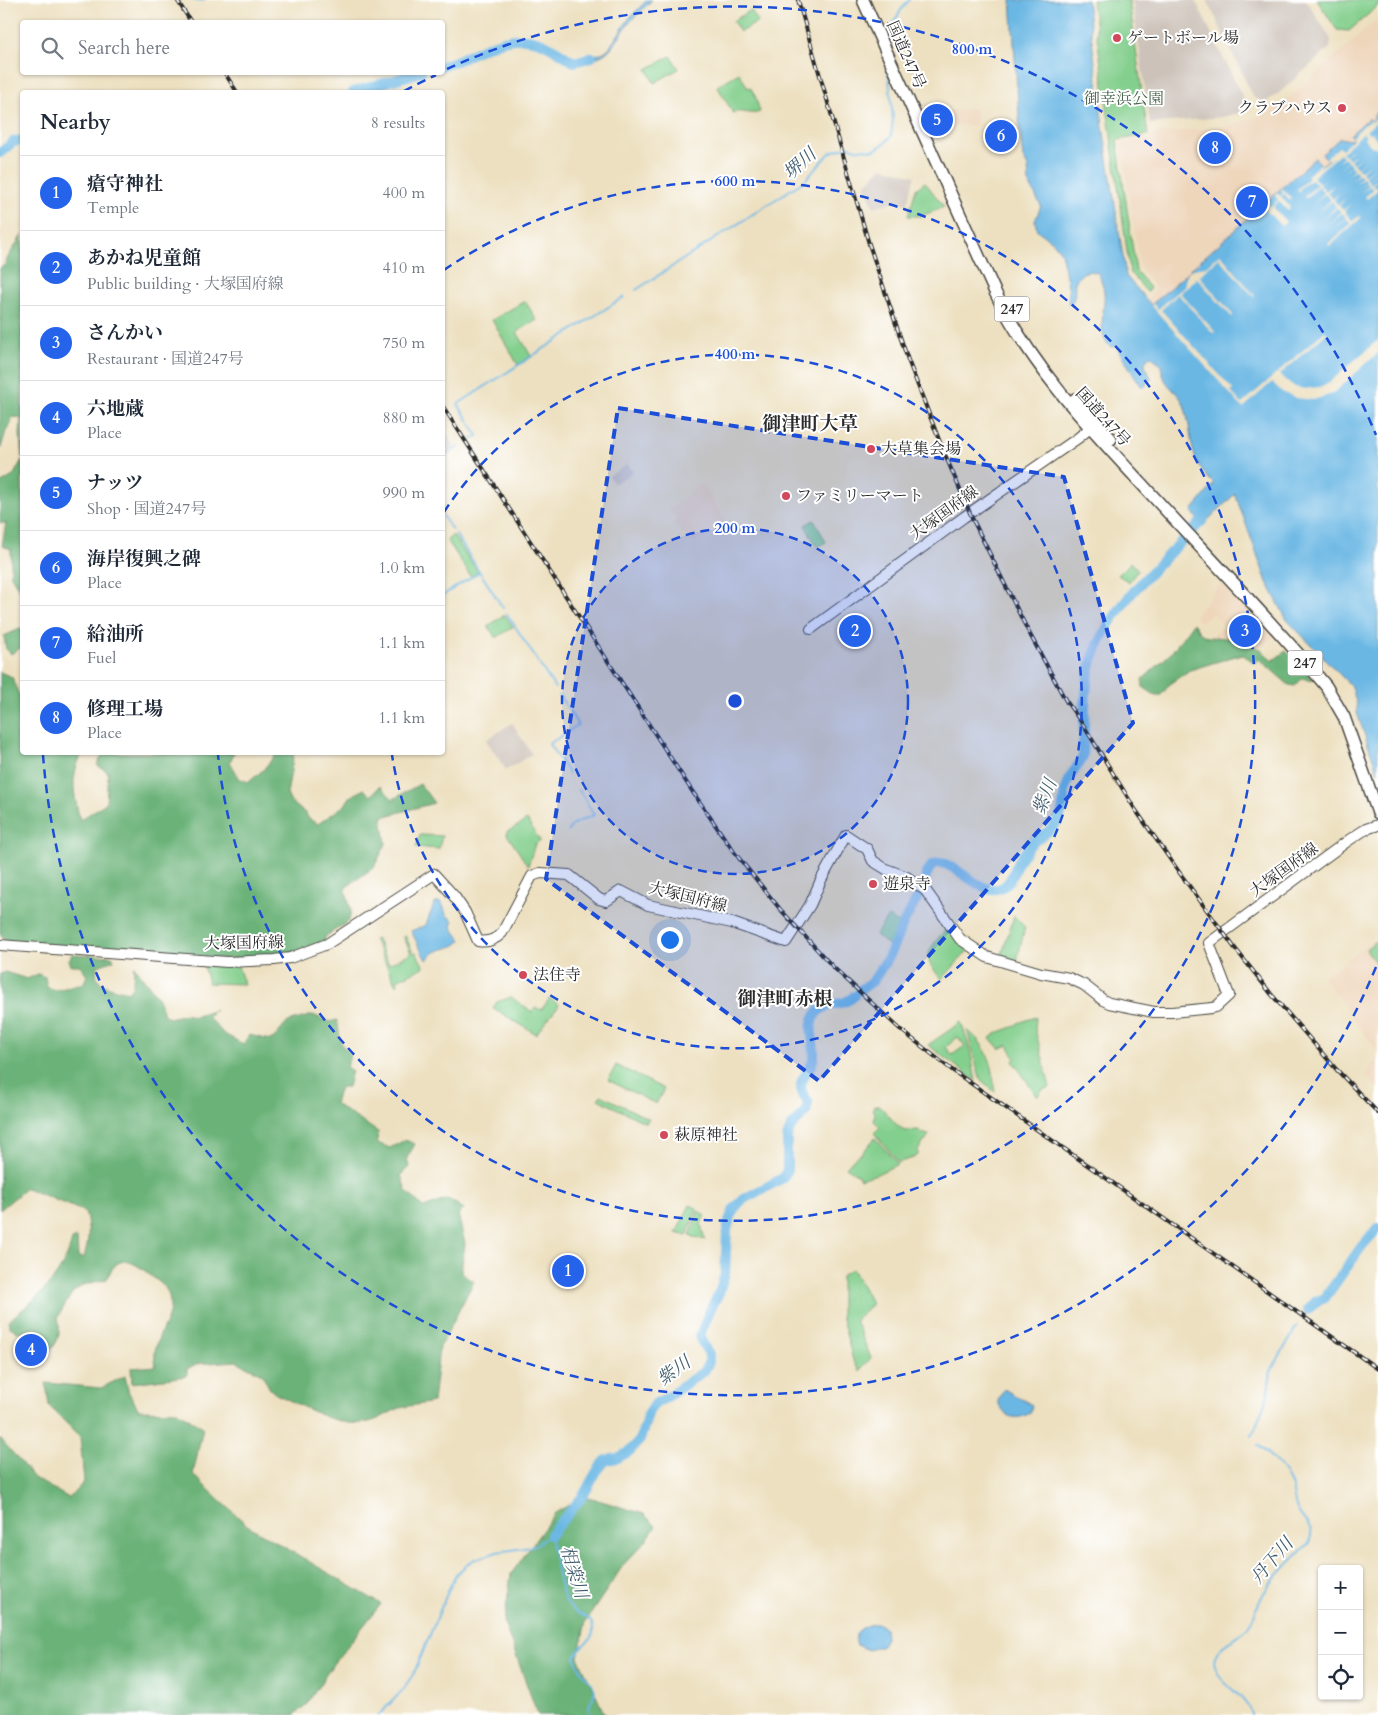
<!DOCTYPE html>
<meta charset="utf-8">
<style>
:root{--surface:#fff;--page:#f2f2f3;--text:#1f2937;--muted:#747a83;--line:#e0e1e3;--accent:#2563eb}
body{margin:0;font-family:Cardo,"Noto Serif JP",serif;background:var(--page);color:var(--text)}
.controls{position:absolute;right:15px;bottom:15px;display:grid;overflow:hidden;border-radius:5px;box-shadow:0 1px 4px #0004}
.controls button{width:45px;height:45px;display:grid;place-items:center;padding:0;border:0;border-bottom:1px solid var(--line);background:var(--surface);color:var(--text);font:25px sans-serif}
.you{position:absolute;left:669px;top:939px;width:18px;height:18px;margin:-12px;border:4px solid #fff;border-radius:50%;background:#1a73e8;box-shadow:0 0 0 8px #1a73e833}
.badge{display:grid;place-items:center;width:32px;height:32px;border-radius:50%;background:var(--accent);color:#fff;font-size:16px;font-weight:700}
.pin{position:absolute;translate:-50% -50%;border:2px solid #fff;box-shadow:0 1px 5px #0006}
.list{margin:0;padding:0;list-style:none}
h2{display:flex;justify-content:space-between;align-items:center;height:65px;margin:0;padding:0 20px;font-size:21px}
h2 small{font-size:16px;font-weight:400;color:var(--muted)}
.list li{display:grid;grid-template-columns:32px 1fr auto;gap:15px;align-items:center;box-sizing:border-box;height:75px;padding:0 20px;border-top:1px solid var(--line)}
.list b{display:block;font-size:19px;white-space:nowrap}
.list p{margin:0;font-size:16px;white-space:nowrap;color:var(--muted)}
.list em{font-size:16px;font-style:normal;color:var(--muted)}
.icon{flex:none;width:28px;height:28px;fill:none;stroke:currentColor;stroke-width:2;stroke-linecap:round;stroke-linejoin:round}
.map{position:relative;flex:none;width:1378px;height:1715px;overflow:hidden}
.search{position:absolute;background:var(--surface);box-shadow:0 1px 4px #0004;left:20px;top:20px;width:425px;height:55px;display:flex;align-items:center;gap:12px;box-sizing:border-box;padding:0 18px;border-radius:5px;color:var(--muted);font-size:19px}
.panel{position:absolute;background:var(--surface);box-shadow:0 1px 4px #0004;left:20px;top:90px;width:425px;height:665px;border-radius:5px}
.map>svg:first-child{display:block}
.built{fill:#eed6bb}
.industrial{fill:#ccc2b9}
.green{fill:#83cf8d;stroke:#577d5c;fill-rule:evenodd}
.forest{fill:#6ab278;stroke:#4a6e52}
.water{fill:#6bb7e4;stroke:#4b7188}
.pier{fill:#ede0c0}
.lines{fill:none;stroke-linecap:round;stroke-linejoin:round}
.stream{stroke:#6bb7e4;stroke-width:2}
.river{stroke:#6bb7e4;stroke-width:10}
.secondary-casing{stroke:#484641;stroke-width:12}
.trunk-casing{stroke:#484641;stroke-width:14}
.secondary{stroke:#fff;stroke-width:10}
.trunk{stroke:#fff;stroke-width:11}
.rail-casing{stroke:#2b2b2b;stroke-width:4}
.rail{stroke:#fff;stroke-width:2;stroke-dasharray:5.5;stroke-linecap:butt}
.marked{fill:#1d4ed8;fill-opacity:0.2;stroke:#1d4ed8;stroke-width:4;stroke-dasharray:10 6;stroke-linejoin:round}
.ring{fill:none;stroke:#1d4ed8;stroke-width:2.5;stroke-dasharray:9 6}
.poi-dot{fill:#d1495b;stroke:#fff;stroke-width:2}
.labels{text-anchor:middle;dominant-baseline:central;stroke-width:4;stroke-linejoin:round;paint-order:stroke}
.shield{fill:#fff;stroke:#6b6b6b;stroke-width:1}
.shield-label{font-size:15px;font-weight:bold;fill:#2b2b2b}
.poi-label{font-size:16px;fill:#2b2b2b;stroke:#fff;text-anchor:start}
.street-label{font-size:16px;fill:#2b2b2b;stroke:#fff}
.park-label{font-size:16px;fill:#4a644d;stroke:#fff}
.water-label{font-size:18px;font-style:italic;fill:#415c6c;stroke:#fff}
.quarter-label{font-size:19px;font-weight:bold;fill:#2b2b2b;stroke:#fff}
.centre{fill:#1d4ed8;stroke:#fff;stroke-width:2.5}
.ring-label{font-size:15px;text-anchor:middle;font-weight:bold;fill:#1d4ed8;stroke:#fff;stroke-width:4;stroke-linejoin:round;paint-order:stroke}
</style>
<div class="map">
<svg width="1378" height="1715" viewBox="0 0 1378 1715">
<rect width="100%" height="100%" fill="#fff"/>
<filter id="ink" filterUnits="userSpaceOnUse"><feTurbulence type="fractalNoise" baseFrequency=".02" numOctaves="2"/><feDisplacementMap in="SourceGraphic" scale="10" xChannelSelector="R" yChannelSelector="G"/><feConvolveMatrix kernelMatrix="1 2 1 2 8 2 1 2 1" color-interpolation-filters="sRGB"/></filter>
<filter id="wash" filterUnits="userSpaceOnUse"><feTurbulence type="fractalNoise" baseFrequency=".0096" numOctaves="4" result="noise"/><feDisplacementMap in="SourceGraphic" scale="20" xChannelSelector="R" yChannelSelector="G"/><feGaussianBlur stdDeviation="1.12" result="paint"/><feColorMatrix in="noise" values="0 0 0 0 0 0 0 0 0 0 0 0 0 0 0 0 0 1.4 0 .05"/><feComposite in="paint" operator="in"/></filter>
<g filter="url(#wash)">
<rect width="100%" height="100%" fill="#ede0c0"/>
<path class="built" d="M1378 18V111L1374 114V119L1372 121 1369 118 1351 135 1353 138 1350 140 1340 138 1323 154 1328 160 1322 165 1315 158 1151 305 1146 299 1156 289 1140 269 1121 143 1152 138V134L1229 126 1266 114 1291 96Z
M943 102 944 131 936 132 923 104Z
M976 109 977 125 949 126 948 111Z
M702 483 726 522 692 544 673 522 677 519 669 510Z
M1223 581 1275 636 1262 647 1255 639 1246 644 1228 637 1211 636 1223 627 1214 613 1199 622 1194 616Z
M1378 937V1052L1323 977Z
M1378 1058V1087L1365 1075Z"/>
<path class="industrial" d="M1132 0H1195L1245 102 1239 113 1222 117 1150 124Z
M1207 0H1306L1331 39 1330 48 1279 93 1266 102 1254 98Z
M882 167 915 176 907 204 892 202 874 207 865 185Z
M442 427 456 448 443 457H442Z
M628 464 633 472 614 484 609 476Z
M512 723 532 754 506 770 486 740Z"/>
<path class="green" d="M1092 0H1129L1148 135 1117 140 1136 271 1150 288 1147 292 1130 273Z
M1317 0H1378V6L1349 31 1337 30Z
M751 10 758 22 740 32 733 21Z
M671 56 679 69 654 83 647 69Z
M739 73 748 88 750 87 755 95 760 112C751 116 741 109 733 113L717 86Z
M925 182 944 207 921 216H908L916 189Z
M525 301 537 320 517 332 531 356 518 365 492 320Z
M814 520 826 542 817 547 805 525Z
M453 535 478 572 471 577 447 540Z
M1131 562 1138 570 1129 582 1118 575Z
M505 615 513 627 496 638 488 626Z
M527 820 540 841 535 844 528 866 506 833Z
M420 835 442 836 439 849 416 847Z
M1014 916 1025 927 1016 965 1000 960Z
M888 917 899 923 890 946 875 935Z
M948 927 969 950 942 979C938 975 933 969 930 964 923 951 941 936 948 927Z
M405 935 413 953 416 952 424 967 397 980 398 984 396 985 374 939 376 938 389 964 411 953 403 936Z
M1378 940V967L1366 949Z
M203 964 238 966 244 984 208 983Z
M511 997 532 1012 535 1007 541 1010 550 998 559 1005 536 1034 493 1008 497 1002Z
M1036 1017 1035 1029 1050 1087 1042 1090 1039 1095 1037 1096 1013 1061 1015 1058 1008 1045 1000 1049 990 1038 999 1032 1016 1026 1018 1023Z
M961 1022 969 1046 976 1081 928 1045ZM958 1037 965 1046 952 1055 946 1047Z
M967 1030C981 1040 990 1055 993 1072 994 1079 993 1085 995 1092L980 1079Z
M616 1065 664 1089 656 1104 608 1080Z
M601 1095 649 1119 646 1123 598 1099Z
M874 1106H880L896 1124 905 1131 919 1130 921 1133 929 1135 917 1152 919 1154C914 1160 905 1159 899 1163L874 1133 880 1127 874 1121 875 1113 872 1110Z
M875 1138 898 1164 877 1174 860 1179 858 1175 846 1167 854 1158 862 1153Z
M690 1205 697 1208 687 1236 676 1233Z
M698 1211 705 1215 701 1224 705 1240 690 1236Z
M852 1269 872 1304 855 1320 871 1358 859 1371 853 1360 841 1315V1276Z"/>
<path class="forest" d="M22 235V457L20 434 21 418 13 417 6 431 0 451V268L5 265 8 257Z
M22 460V598L20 590 11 576V549L2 546 6 523H0V484L13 476Z
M1193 623 1200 633 1208 637 1228 638 1261 649 1272 661 1286 651 1313 679 1311 681 1303 678 1295 686 1289 685 1259 659 1255 663 1242 654 1190 670 1172 682 1161 695H1155L1143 687 1142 680 1171 653Z
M22 628V647L11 654 6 649 4 636Z
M0 672 12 677 22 703V752L83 753C69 776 74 795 80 820L106 803 108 772 97 765 104 753H234L230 762 240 779 249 782 263 770 277 753H294L287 794 290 801 306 814 309 819 318 824 345 805 350 797 364 789 371 796 380 786 393 799 420 784 434 803 382 817 386 844 374 867 345 888 351 911 349 921 326 936 324 941 288 955 226 959 5 941 0 934Z
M72 954 112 956 114 960 98 966C90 986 114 988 128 992L133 985 134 966 159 999 164 1015 169 1018 186 1014 194 1017 215 1010 208 1017 224 1034 243 1044 249 1035 270 1040 274 1038 288 1022 313 1015 329 1022 337 1020 341 1044 350 1053 347 1068 352 1071 348 1087H340L335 1104 378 1132 377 1143 390 1148 405 1140 415 1144 407 1158 409 1167 401 1175 406 1191 424 1208 448 1199 464 1209 458 1214 465 1244 461 1271 466 1277 474 1281 439 1349 433 1402C421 1405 406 1405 395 1410 385 1415 375 1422 363 1423 337 1427 301 1405 276 1394L270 1389 262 1374 236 1361 196 1364 187 1369V1376L132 1383 131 1368 156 1366C155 1360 154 1353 156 1347 160 1328 174 1317 169 1296 167 1287 158 1281 151 1276 133 1261 118 1251 107 1279L83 1285 72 1293 58 1317C62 1337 57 1344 43 1359L31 1358 26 1355 38 1350 44 1341 37 1328 18 1332 10 1327 8 1321C37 1298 63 1278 72 1240L77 1238 78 1257 84 1258C89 1241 90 1229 85 1212L26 1188 0 1210V974L5 972 27 979 38 974 45 977 47 987 56 990 83 984 87 976 80 965H71L69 960Z
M125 1376 129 1393 139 1410 177 1411 203 1427 193 1475 247 1525 381 1604 333 1664 307 1704 294 1715H0V1438L34 1478 69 1498 84 1482 80 1437 49 1406 46 1383 101 1388Z
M585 1496 644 1514 656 1526 646 1541 624 1564 586 1621 578 1657 605 1715H538L504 1623 511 1574 555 1513Z"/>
<path class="water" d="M647 0H652C645 7 637 14 630 22 609 49 613 57 575 62L604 52 609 48 630 17Z
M1011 0H1087L1103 127 1126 276 1151 305 1315 158 1322 165 1328 160 1322 154 1340 138 1350 140 1353 138 1350 135 1369 118 1372 121 1374 119V114L1378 111V773L1357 713V706L1352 687 1287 620 1267 582 1235 494 1205 523 1201 519 1198 520 1192 511 1214 484C1185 456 1195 439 1184 405 1180 394 1171 390 1165 380 1162 374 1162 367 1159 362L1150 356C1139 365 1149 369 1151 379L1147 382 1145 387 1141 386 1117 348 1115 346 1111 347C1095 335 1106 309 1104 292 1103 285 1101 279 1098 273 1086 269 1082 272 1075 282 1074 289 1077 298 1070 304L1068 303 1069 291 1061 252 1053 242 1037 230 1035 221 1041 206 1029 183 1028 167 1023 158 1020 131Z
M439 902 443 905C446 912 444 915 452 919L453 922 452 927 461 940C451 952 437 945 427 960H426L411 931 426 925 434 904Z
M1004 1389 1032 1405 1030 1413C1016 1422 1001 1417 998 1400Z
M872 1624H879L885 1628 886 1638 882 1645 869 1650 857 1645C852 1631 861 1628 872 1624Z"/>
<path class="pier" d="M1378 117V120L1366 131 1369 134 1371 132 1378 141V150L1374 146 1372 147 1364 138 1366 136 1363 133 1342 152 1345 155 1353 148 1346 156 1349 159 1357 153 1350 160 1353 163 1363 155 1353 164 1357 167 1366 159 1357 168 1360 171 1370 163 1361 172 1364 176 1373 167 1365 177 1368 180 1377 171 1368 181 1371 184 1378 178 1372 185 1375 188 1378 186V189L1367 199 1365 197 1373 190 1370 186 1361 193 1369 185 1366 182 1358 189 1366 181 1363 178 1354 184 1362 177 1359 174 1351 181 1358 173 1355 170 1347 176 1354 169 1351 166 1343 172 1351 165 1348 161 1340 168 1347 161 1344 157 1336 163 1343 156 1340 153 1313 177 1320 184 1328 177 1320 185 1326 191 1334 185 1327 193 1333 199 1340 192 1334 200 1338 205 1346 198 1339 206 1343 210 1351 204 1344 211 1348 216 1356 210 1348 216 1353 221 1359 216 1361 218 1329 246 1328 244 1351 223 1346 218 1333 230 1346 217 1342 213 1328 224 1341 212 1337 208 1323 219 1336 207 1332 201 1317 213 1331 200 1325 194 1312 205 1324 193 1319 186 1306 198 1304 197 1317 185 1312 179 1300 188 1299 192 1297 189 1309 178 1307 176 1320 164 1322 165 1317 170 1333 157 1328 160 1326 158 1339 147 1342 149 1353 139 1352 137 1365 124 1371 120 1372 122Z
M1282 188 1291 198 1290 200 1284 194 1281 196 1290 208 1287 210 1279 201 1273 207 1286 222 1281 226 1267 211 1264 204 1266 202 1271 207 1278 200 1275 195 1277 193 1280 196 1283 193 1281 189Z
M1220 254 1255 296 1254 297 1219 258 1199 276 1233 315 1232 317 1197 278 1180 293 1215 332 1213 333 1178 294 1161 310 1233 390 1231 392 1242 404 1325 331 1327 333 1279 375 1285 380 1295 387 1304 389 1320 387 1331 381 1378 340V353L1337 390 1329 395 1313 400 1297 398 1282 392 1272 382 1243 408 1151 305 1153 304 1158 309 1184 287 1187 273 1192 269 1206 267Z"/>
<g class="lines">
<path class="stream" d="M195 1 205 0
M889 46C890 28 897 13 909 0
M636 290 804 181 831 152 849 146 856 149 875 150 886 142 891 136 893 119 888 68
M471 440 478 436 458 404 624 297
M442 458 459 447
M442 515 452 530
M456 535 503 608
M442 596 479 572
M507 614 555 688
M559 695 578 725 549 744 569 774
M568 831 573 824 594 815 579 790
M1252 1436 1267 1398 1271 1371 1297 1326
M379 1715 401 1692 414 1673 449 1589 456 1574 473 1560 497 1552 525 1548 535 1545 550 1535C554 1553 558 1587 567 1603 576 1620 598 1611 592 1638L582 1646 575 1657C577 1669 589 1678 594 1688 598 1697 585 1703 590 1715
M1251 1715C1247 1694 1220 1687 1215 1666 1210 1649 1231 1642 1242 1633 1254 1623 1256 1606 1264 1593 1275 1575 1293 1559 1308 1544 1318 1525 1302 1523 1296 1507 1293 1498 1294 1489 1289 1480 1283 1466 1269 1456 1258 1445"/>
<path class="river" d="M442 66C475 56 502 31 537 41 550 45 563 55 574 62L592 57
M353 92 421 72
M0 153 13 142 22 140
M860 990 873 981 889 956 904 922 921 892 927 873 932 865C950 854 974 892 997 889 1012 887 1014 867 1021 857 1025 852 1029 846 1033 842 1044 834 1055 829 1060 816 1065 806 1063 795 1066 786 1069 774 1079 767 1083 756 1084 730 1084 685 1092 661 1110 605 1163 561 1203 520
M1308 1310 1315 1302 1325 1298 1362 1246 1378 1228
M550 1535 583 1496 597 1471 606 1460 618 1458 630 1451 640 1440 649 1411 656 1403 666 1398 704 1371 709 1362V1354L702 1342 700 1335 710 1310 719 1293 725 1274 727 1230 730 1218 734 1209 742 1200 783 1178 787 1170V1137L791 1127 806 1112 808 1102C804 1097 800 1091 801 1084 803 1074 814 1066 814 1056 815 1040 805 1023 819 1011 829 1001 845 1007 854 996"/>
</g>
</g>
<g filter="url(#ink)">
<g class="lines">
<defs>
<path id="secondary" d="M811 629 964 517 1078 438 1095 424
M0 945 227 962 274 960 290 958 327 944 434 874 454 896 465 912 478 941C488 943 495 940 502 933L532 876 540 873 569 875 599 899 606 901 621 891 648 905 732 923 786 942 810 905 821 880 846 835 867 849 873 861 886 869 907 877 926 891 960 939 987 957 1041 973 1069 978 1084 985 1103 1000 1109 1003 1154 1012H1172L1212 1008 1216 1007 1229 995 1209 943 1349 840 1366 829 1378 825"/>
<path id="trunk" d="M863 0 995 292C1030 364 1085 423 1139 481 1201 549 1266 615 1326 686L1344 717 1378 813
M1075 399 1111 439"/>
</defs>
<use href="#secondary" class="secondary-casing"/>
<use href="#trunk" class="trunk-casing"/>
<use href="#secondary" class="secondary"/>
<use href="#trunk" class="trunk"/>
<defs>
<path id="rail" d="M177 0 191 22
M798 0 869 244 908 360 943 450 973 520 1027 629 1066 701 1082 723 1135 809 1179 872 1234 947 1272 995 1336 1069 1378 1113
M224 72 237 92
M442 405 692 791 734 852 780 909 834 968 901 1030 952 1070 1378 1369"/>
</defs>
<use href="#rail" class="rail-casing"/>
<use href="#rail" class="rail"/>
</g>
</g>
<path class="marked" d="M618 408 1064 477 1133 723 819 1081 546 879Z"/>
<circle cx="735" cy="701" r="173" fill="#1d4ed8" fill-opacity=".12"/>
<g class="ring">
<circle cx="735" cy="701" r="173"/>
<path d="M444 512A347 347 0 1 1 392 755"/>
<path d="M444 270A520 520 0 1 1 218 755"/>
<path d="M1376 967A694 694 0 0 1 43 755M404 91A694 694 0 0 1 436 75M447 69A694 694 0 0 1 1376 435"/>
</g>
<g class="poi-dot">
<circle cx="1117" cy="38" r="5"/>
<circle cx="1342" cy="108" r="5"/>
<circle cx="871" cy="449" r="5"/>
<circle cx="786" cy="496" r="5"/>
<circle cx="873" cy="884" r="5"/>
<circle cx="523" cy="975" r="5"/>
<circle cx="664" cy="1135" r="5"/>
</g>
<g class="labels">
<g class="shield">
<rect x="994.5" y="296.5" width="35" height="25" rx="4"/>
<rect x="1287.5" y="650.5" width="35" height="25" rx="4"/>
</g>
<g class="shield-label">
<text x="1012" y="309">247</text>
<text x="1305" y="663">247</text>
</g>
<g class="poi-label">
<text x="1127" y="38">ゲートボール場</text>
<text x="1332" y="108" text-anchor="end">クラブハウス</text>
<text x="881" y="449">大草集会場</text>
<text x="796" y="496">ファミリーマート</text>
<text x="883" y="884">遊泉寺</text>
<text x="533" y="975">法住寺</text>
<text x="674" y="1135">萩原神社</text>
</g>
<g class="street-label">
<text transform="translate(906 55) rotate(66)">国道247号</text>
<text transform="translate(1103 417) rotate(48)">国道247号</text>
<text transform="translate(944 513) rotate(-36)">大塚国府線</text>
<text transform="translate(1284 870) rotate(-36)">大塚国府線</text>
<text transform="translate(688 897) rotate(14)">大塚国府線</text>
<text transform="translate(244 943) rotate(-1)">大塚国府線</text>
</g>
<g class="park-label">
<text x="1124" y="99">御幸浜公園</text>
</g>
<g class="water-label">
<text transform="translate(800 164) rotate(-42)">堺川</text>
<text transform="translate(1045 797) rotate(-68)">紫川</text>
<text transform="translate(674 1371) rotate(-36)">紫川</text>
<text transform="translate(1272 1561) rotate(-49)">丹下川</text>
<text transform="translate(574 1572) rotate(73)">相楽川</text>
</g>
<g class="quarter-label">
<text x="810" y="424">御津町大草</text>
<text x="785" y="999">御津町赤根</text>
</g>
</g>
<circle cx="735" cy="701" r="8" class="centre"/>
<g class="ring-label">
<text x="972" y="54">800 m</text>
<text x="735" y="186">600 m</text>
<text x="735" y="359">400 m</text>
<text x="735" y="533">200 m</text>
</g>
</svg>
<div class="controls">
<button>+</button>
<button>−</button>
<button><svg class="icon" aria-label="locate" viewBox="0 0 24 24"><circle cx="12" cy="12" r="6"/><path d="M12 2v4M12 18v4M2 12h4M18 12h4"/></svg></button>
</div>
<div class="you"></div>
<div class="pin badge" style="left:568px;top:1271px">1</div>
<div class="pin badge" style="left:855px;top:631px">2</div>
<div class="pin badge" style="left:1245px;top:631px">3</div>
<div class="pin badge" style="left:31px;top:1350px">4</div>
<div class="pin badge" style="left:937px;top:120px">5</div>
<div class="pin badge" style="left:1001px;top:136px">6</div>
<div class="pin badge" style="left:1252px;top:202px">7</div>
<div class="pin badge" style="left:1215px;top:148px">8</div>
<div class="search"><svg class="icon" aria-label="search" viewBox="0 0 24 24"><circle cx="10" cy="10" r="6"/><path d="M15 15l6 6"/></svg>Search here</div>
<section class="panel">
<h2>Nearby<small>8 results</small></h2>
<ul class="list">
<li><span class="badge">1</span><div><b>瘡守神社</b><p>Temple</p></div><em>400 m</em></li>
<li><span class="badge">2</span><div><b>あかね児童館</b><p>Public building · 大塚国府線</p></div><em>410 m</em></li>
<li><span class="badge">3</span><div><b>さんかい</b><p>Restaurant · 国道247号</p></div><em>750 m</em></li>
<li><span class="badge">4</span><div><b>六地蔵</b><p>Place</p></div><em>880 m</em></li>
<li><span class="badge">5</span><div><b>ナッツ</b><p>Shop · 国道247号</p></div><em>990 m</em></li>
<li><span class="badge">6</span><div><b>海岸復興之碑</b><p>Place</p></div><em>1.0 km</em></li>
<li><span class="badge">7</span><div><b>給油所</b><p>Fuel</p></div><em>1.1 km</em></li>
<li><span class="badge">8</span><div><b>修理工場</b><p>Place</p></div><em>1.1 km</em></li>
</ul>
</section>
</div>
